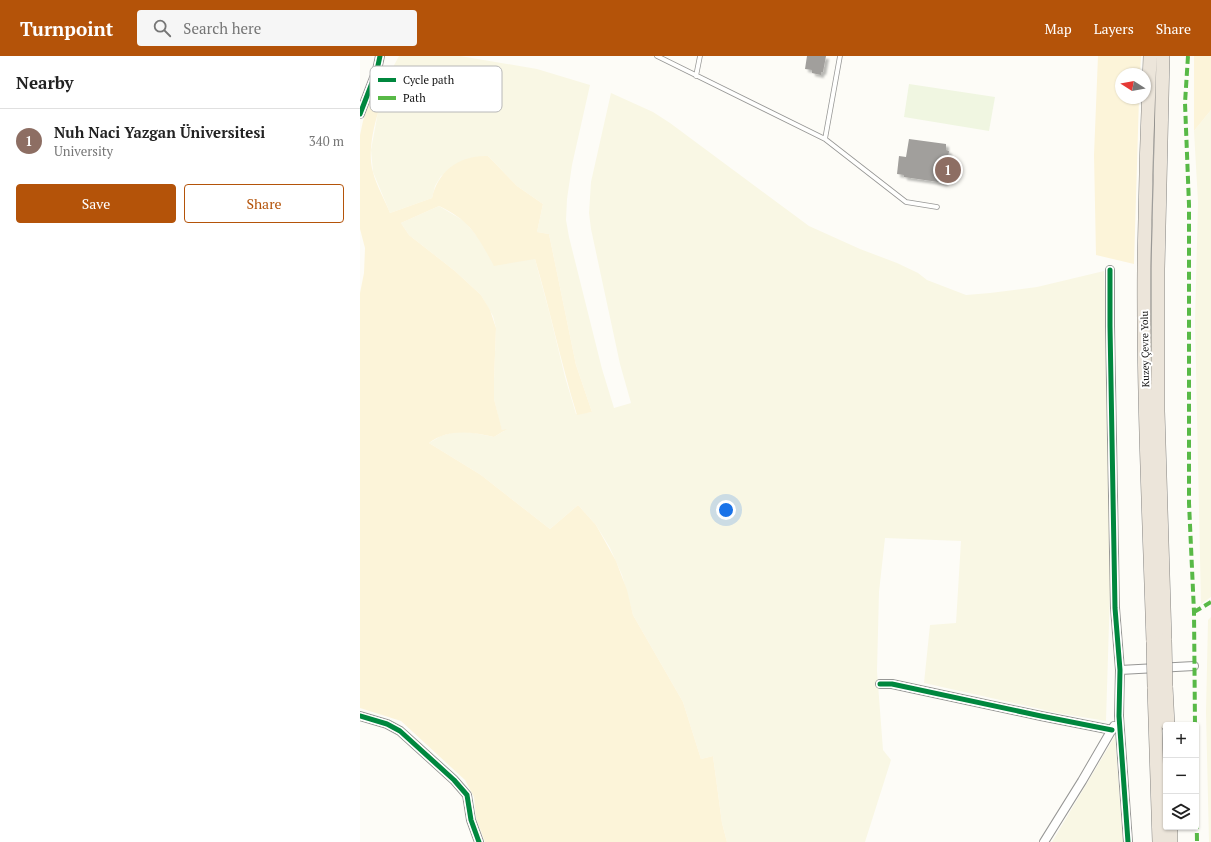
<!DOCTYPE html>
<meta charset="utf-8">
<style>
:root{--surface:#fff;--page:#f6f6f6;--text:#222;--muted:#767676;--line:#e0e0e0;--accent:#b45309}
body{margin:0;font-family:"PT Serif",serif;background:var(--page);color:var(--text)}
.controls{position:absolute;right:12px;bottom:12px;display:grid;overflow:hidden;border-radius:4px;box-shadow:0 1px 3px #0004}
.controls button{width:36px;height:36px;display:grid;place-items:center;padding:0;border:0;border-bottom:1px solid var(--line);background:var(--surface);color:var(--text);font:20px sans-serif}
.compass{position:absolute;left:755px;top:12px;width:36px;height:36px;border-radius:50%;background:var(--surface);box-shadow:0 1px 3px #0004;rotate:281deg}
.you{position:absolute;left:366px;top:454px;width:14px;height:14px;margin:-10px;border:3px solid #fff;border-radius:50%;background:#1a73e8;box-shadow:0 0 0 6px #1a73e833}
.badge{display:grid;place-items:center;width:26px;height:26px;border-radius:50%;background:var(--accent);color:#fff;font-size:13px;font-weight:700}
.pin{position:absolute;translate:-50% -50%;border:2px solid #fff;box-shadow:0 1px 4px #0006}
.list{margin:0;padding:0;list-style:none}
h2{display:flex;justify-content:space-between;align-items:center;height:52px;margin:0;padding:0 16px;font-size:17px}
h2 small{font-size:13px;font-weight:400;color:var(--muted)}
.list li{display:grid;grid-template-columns:26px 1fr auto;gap:12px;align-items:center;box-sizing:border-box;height:64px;padding:0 16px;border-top:1px solid var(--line)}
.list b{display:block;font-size:15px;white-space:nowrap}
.list p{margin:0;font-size:13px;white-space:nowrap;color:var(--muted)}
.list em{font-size:13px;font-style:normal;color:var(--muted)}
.actions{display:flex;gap:8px;padding:12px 16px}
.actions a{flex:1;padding:9px 0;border:1px solid var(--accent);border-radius:4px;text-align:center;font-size:14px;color:var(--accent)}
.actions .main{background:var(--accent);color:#fff}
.icon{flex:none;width:22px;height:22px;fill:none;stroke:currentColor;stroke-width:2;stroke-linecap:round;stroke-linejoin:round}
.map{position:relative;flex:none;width:851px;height:786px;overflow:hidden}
header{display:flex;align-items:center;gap:24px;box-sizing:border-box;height:56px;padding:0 20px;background:var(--accent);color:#fff}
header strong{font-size:19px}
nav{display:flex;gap:22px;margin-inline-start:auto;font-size:14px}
.search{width:280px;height:36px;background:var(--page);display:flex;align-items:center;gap:10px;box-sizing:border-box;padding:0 14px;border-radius:4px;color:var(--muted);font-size:15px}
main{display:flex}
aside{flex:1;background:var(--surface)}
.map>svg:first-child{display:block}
.farmland{fill:#f9f7e4}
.sand{fill:#fcf4d9}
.pitch{fill:#f0f6e1}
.building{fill:#a19f9c;filter:url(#shadow)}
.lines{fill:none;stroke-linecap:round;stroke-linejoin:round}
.service-casing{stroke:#979795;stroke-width:5.5}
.minor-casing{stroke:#979795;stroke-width:10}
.trunk-casing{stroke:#858482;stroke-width:14}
.service{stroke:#fffffe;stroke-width:4}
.minor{stroke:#fffffe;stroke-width:8}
.trunk{stroke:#ece5da;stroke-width:13}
.trunk-bridge-casing{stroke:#858482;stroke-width:14;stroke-linecap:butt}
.trunk-bridge{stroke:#ece5da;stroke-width:13}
.quiet{stroke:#58b947;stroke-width:4;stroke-dasharray:8 4;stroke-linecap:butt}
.cycleway-casing{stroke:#fff;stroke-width:8}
.cycleway{stroke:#00873e;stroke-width:5}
.labels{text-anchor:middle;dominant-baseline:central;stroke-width:4;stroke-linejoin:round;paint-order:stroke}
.street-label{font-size:10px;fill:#111;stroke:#fff}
.key{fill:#fff;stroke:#b8b8b8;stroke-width:1}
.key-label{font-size:11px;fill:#111}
</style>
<header>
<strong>Turnpoint</strong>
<div class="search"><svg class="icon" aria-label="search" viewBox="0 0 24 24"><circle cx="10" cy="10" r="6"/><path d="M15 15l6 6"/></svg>Search here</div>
<nav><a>Map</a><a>Layers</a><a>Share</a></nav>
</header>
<main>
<aside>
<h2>Nearby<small></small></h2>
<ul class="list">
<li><span class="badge" style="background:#8d6e63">1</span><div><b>Nuh Naci Yazgan Üniversitesi</b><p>University</p></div><em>340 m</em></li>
</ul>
<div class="actions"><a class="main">Save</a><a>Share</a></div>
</aside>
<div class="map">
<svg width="851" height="786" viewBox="0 0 851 786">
<defs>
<filter id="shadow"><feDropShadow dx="3" dy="3" stdDeviation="1" flood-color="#0004"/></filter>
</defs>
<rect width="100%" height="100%" fill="#fdfcf7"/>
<path class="farmland" d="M39 0H100L177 13 230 29 212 109 207 143 206 164 209 181 242 313 254 352 271 347 260 308 231 173 229 157 231 126 251 37 293 56 310 67 449 170 500 193 537 207 558 217 567 224 606 239 630 237 677 231 744 215 749 337 751 503 746 665 698 657 564 627 570 569 596 567 601 485 525 482 519 536 517 615 523 694 531 704 505 786H367L362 767 353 700 341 703 323 646 273 559 262 519 250 492 236 469 218 449 190 473 121 419 69 387 81 380 94 376H109L134 381 144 375H142L139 364 134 343V325L136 272 133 260 121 239 95 215 49 179 41 167 79 150 104 165 117 180 175 203 190 259 205 321 216 358 232 356 216 309 189 178 177 176 183 148 157 130 128 100 81 120 75 130 72 142 30 157 13 116 11 94 18 56 27 34 32 13Z
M851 54V541L841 548 835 265 838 146 834 75Z
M851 561V786H849L846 656 848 564Z
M755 680 763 786H692Z"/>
<path class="sand" d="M738 0H781L780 18H761V42H779L774 208 736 199 734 99Z
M834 0H851V54L834 75Z
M9 45 21 48C14 67 7 97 13 116 16 129 25 144 30 157L72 142C78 115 99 99 128 100L157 130 183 148 177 176 189 178 216 309 232 356 217 359C201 307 190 254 175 203L134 210C118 181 111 165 79 150L41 167 49 179 95 215 121 239 130 254 136 272 134 325V343L142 374 147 373 134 381C111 376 89 372 69 387L121 419 190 473 218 449 236 469 256 505 267 534 273 559 323 646 341 703 353 700 362 767 367 786H125L116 762 114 741 105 724 41 665 0 652V237L4 217 5 192 0 173V79L3 65Z"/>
<path class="pitch" d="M549 28 635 41 629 75 544 61Z"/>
<path class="building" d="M447 0H466L463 16H461V19L452 17V14L445 13Z
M549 83 586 88V94L589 95 585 127 544 121V119L537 118 539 100 546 101Z"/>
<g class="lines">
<defs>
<path id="service" d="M297 0 465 83 546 146 577 151
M336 20 340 0
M465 83 480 0"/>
<path id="minor" d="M0 58 17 14 20 0
M750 214V270L755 552 760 614 759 660 768 786
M760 614 834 610
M520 628H532L681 660 752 674
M0 660 27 668 40 675 94 724 107 739 111 764 119 786
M684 786 722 725 754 670"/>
<path id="trunk" d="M790 0C787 70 785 141 784 211 783 336 789 461 793 586
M803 0 798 213V355L805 584
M806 630 808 669
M794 631 799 786
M811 771V786"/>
</defs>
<use href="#service" class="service-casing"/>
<use href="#minor" class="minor-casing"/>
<use href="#trunk" class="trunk-casing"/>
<use href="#service" class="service"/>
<use href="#minor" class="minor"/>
<use href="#trunk" class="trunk"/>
<defs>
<path id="trunk-bridge" d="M805 584 806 630
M793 586 794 631"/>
</defs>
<use href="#trunk-bridge" class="trunk-bridge-casing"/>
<use href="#trunk-bridge" class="trunk-bridge"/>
<path class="quiet" d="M828 0 825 47 829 149V447L834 556 835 669
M834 556 851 546
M836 717 837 786"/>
<defs>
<path id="cycleway" d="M0 58 17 14 20 0
M750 214V270L755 552 760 614 759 660 768 786
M520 628H532L681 660 752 674
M0 660 27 668 40 675 94 724 107 739 111 764 119 786"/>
</defs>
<use href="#cycleway" class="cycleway-casing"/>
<use href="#cycleway" class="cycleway"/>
</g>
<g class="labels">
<g class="street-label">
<text transform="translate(785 293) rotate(-91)">Kuzey Çevre Yolu</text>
</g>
</g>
<rect x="10" y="10" width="132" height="46" rx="6" class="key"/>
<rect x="18" y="22" width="18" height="4" fill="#00873e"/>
<rect x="18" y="40" width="18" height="4" fill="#58b947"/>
<g class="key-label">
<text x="43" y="28">Cycle path</text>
<text x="43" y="46">Path</text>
</g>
</svg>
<div class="controls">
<button>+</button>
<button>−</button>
<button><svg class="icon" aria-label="layers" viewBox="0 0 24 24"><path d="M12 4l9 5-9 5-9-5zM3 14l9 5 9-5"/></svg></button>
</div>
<svg class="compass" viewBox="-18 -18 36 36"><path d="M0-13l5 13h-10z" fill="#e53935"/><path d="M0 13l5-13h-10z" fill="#767676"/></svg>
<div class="you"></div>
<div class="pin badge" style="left:588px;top:114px;background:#8d6e63">1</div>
</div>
</main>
